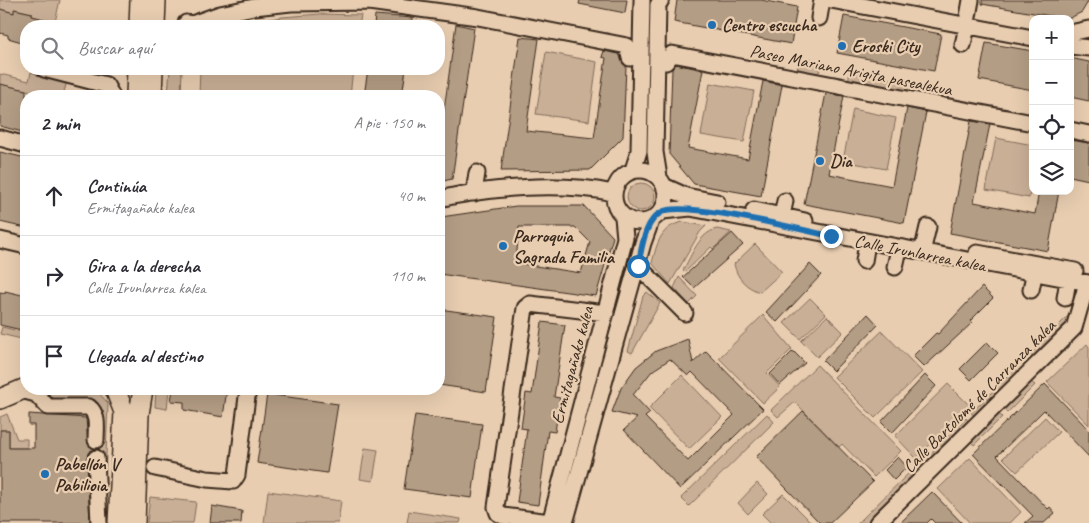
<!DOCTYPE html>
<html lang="es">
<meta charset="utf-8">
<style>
:root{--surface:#fff;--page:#f7f7f7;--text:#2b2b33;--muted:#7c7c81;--line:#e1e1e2}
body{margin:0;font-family:Caveat,sans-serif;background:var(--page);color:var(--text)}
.controls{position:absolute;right:15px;top:15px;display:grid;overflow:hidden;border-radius:10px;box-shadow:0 5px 20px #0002}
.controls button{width:45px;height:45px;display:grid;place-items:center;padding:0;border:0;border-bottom:1px solid var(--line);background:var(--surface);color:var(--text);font:25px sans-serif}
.stop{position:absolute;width:15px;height:15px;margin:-11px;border:4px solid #1f6fb2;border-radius:50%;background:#fff}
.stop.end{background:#1f6fb2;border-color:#fff;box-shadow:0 1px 5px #0008}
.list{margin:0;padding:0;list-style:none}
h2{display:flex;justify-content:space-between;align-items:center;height:65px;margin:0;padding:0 20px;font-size:21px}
h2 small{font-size:16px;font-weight:400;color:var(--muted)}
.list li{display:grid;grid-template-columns:32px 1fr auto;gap:15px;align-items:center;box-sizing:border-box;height:80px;padding:0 20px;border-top:1px solid var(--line)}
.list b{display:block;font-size:19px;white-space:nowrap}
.list p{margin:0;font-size:16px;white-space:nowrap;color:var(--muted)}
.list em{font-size:16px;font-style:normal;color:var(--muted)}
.icon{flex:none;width:28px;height:28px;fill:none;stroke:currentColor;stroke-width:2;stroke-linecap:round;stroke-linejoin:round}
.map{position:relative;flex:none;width:1089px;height:523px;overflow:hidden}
.search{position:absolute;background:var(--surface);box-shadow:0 5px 20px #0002;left:20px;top:20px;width:425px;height:55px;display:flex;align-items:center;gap:12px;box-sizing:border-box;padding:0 18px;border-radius:20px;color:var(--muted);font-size:19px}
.panel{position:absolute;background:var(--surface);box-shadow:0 5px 20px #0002;left:20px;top:90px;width:425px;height:305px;border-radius:20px}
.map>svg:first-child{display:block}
.green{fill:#c9af96;stroke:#826c5a}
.building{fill:#b49d85;stroke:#3b2a1e;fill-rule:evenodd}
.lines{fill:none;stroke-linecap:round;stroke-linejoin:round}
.minor-casing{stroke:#3b2a1e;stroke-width:19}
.major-casing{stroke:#3b2a1e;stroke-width:22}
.minor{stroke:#e8cdb0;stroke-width:15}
.major{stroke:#e8cdb0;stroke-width:19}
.route{stroke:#1f6fb2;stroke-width:6}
.poi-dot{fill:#1f6fb2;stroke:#e8cdb0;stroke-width:2}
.labels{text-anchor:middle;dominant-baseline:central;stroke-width:4.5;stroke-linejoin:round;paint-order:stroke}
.poi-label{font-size:18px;font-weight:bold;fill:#3b2a1e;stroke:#e8cdb0;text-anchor:start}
.street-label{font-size:18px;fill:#3b2a1e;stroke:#e8cdb0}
</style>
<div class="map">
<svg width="1089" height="523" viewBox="0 0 1089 523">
<rect width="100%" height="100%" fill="#e8cdb0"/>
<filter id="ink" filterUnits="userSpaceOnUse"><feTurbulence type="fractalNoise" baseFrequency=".02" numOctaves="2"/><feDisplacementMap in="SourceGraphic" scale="10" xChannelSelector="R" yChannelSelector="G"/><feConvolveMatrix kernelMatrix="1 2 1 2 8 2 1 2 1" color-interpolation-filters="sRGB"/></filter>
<g filter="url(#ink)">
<path class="green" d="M0 0H60L55 22 32 16V13L15 9 14 13 0 9Z
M320 14 361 15 359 26H230L282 17Z
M546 52 597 62 589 121 536 114Z
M811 58 820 71 807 80 797 67Z
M170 69H182L181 96H168Z
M200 69H353L350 96H199Z
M850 71 909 83 907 93 848 82Z
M31 72 67 81 63 96H52L0 84V74L29 81Z
M710 83 754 91 744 142 701 135Z
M853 109 896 118 886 169 843 161Z
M996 138 1033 145V179L1029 198 986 190Z
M627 197a14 14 0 1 1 28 0a14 14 0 1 1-28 0Z
M683 222 706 226 700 232 670 284 652 263C657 243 661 226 683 222Z
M717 229 731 232 713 249 711 247 685 272 683 270C692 255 699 233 717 229Z
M630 244 635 246 608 345 604 343Z
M755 244 782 272 760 292C747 288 737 279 734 264Z
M679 277 697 296 689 304 674 288Z
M647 292 660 303 632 353 628 351 643 296Z
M810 298 826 314 800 339 784 323Z
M1070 314 1074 318 1030 362 1026 358Z
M763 315 792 349 767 373 780 387 763 403 719 358Z
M827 316 843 332 817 357 801 341Z
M2 327 26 333V340L0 334Z
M882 331 922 372 875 418 834 377Z
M1087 344 1089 347V425L1047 382Z
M817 365 901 451 874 477 842 444 839 447 795 402 778 417 771 410Z
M1015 369 1019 372 975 416 971 413Z
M682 375 722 417 689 449 649 408Z
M1031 382 1035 385 1007 413 1004 409Z
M948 384 970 406 916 458 895 436Z
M58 389H95L108 403 104 506 92 491 89 411 47 401 50 392Z
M156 389H169L167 409 155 407Z
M998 413 1002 417 974 445 970 441Z
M7 414 17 439H27V448H9V430H0V417Z
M767 414 774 422 689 506 681 498Z
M1045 417 1059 432 1017 472 1003 458Z
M966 418 969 422 925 466 921 463Z
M365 448 378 450 373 481 360 479Z
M970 458 1021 512 1010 523H970L938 489Z
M912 470 916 474 866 523H858Z
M757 483 768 494 748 514 738 503Z
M268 491 341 501 338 523H264Z
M783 494 812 523H771L762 514Z
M150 497 196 502 193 523H147Z
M409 511 461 519 460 523H407Z"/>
<path class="building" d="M580 0H627L625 13 579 4Z
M677 0H761L797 7 791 44 674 22Z
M982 0H1089L1082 12 1068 19 982 4Z
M0 9 14 13V9L32 13V16L59 23V26H26L25 43 8 38V35L0 33Z
M375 15 413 18 412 26H374Z
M844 16 941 34 934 71 837 53Z
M456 24 474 28 452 179 439 182V146Z
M520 37 539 39 526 131 594 138 606 58 602 57 604 51 619 54 626 66 623 137 590 170 501 171Z
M986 43 1033 51V90L979 80Z
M1070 58 1089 62V101L1070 97Z
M676 64 703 70 688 148 748 159 763 81 782 85 761 196 694 184 669 154 672 69Z
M368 69H406L402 96H364Z
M0 84 26 90V133L0 126Z
M826 93 844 96 829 174 892 186 907 108 926 112 904 223 804 204Z
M971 121 990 124 974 202 1035 214 1039 191H1059L1048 251 950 233Z
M1070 140 1089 143V180L1070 176Z
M0 152 26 158V228L0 222Z
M516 206H584L613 237 596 296 439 274V221H442L441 217ZM519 227H575L590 242 581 273 516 263Z
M732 233 743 245 694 288 683 277Z
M810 264 821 275 777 322 766 312Z
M982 287 993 298 970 321 972 323 924 367 913 356 936 333 938 334Z
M5 291 26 296V331L0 325V292L5 293Z
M439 309 497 317 486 392 439 385Z
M868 314 878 325 833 371 823 361Z
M542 322 565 325 554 397 560 398 555 432 548 431 538 505 517 502 527 429 521 428 526 393 532 394Z
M688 339 693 363 706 351 763 409 680 489 624 430 637 418 612 412 621 388 636 367 656 351ZM670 359 688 376 692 372 734 415 688 461 645 417 650 413 633 395 652 371Z
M987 342 998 353 971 380 960 369Z
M793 351 805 363 780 385 770 374Z
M925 375 936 386 892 433 881 422Z
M1045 384 1089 430V457L1044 410 997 456 1048 509 1050 507 1055 513 1044 523H1025L1033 516 973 454Z
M173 389H227L223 417 184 410V402L171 401Z
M267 394 338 404 327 473 257 463Z
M803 411 873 482 830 523H820L756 457Z
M29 414 86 418 88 444 94 449 88 453 87 458 90 523H0V430H9V448H34V425H29Z
M415 415 482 424 472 498 404 489Z
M898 457 907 467 894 480 885 470Z
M932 492 962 523H935L931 519 927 523H900Z
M212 506 242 511 241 523H210Z"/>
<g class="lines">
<defs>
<path id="minor" d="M831 0 1033 38
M968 17 971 0
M819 18 822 0
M186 23 192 24 220 14 254 7 291 3 369 2 478 17 627 46 630 58
M1070 33 1089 29
M963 45 967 26
M1070 46 1089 48
M666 62 672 54 1033 123
M44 69 106 85 112 96
M1070 130 1089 134
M0 138 26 145
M614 196a26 26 0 1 1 52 0a26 26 0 1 1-52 0Z
M633 170 639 151 642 0
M659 177 655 152 658 5 661 0
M666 187 686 196 717 202
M474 193 477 173
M439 199C490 187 562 182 613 193
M754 210 805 221
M663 211 690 208 1089 283
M782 216 785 201
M0 240 26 246
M924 244 928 227
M977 253 1075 271
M864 261 867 243
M638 266 685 313
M895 267 899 249
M1031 290 1034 275
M1065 298 1068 280
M21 390 36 394 48 407H89C99 415 96 429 96 440
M96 458 99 523
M155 468 207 479 233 481 237 475 248 389
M550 522 503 516 498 513 496 507 525 308 530 304 606 313
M550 523 625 238 623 217
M565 523 643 243 651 221
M877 523 1074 328 1087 283"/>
<path id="major" d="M139 26 140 0
M155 26 156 0
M136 96 137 69
M152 96 153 69
M115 389 124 412 118 523
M0 399 26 388
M135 523 139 414 143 389"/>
</defs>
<use href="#minor" class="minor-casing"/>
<use href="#major" class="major-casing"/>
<use href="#minor" class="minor"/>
<use href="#major" class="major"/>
</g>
</g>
<g class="lines" filter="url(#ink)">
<path class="route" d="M638 266C642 248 644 221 662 212 682 200 802 230 831 236"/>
</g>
<g class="poi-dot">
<circle cx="712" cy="25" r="5"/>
<circle cx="842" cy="46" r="5"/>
<circle cx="820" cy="161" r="5"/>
<circle cx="503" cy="246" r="5"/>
<circle cx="45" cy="474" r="5"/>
</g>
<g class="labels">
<g class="poi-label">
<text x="722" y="25">Centro escucha</text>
<text x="852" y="46">Eroski City</text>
<text x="830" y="161">Dia</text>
<text x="513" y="236">Parroquia<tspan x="513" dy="21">Sagrada Familia</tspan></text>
<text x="55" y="464">Pabellón V<tspan x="55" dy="21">Pabilioia</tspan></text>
</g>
<g class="street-label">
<text transform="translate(851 70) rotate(11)">Paseo Mariano Arigita pasealekua</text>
<text transform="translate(920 253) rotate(11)">Calle Irunlarrea kalea</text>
<text transform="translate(572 365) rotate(-75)">Ermitagañako kalea</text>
<text transform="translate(979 396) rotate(-45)">Calle Bartolomé de Carranza kalea</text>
</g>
</g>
</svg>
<div class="controls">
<button>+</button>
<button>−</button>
<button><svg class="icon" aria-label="locate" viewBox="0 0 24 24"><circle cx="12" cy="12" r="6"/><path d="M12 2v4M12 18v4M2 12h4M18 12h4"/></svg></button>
<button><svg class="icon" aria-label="layers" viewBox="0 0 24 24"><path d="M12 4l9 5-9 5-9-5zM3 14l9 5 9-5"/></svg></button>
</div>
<div class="stop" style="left:638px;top:266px"></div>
<div class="stop end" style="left:831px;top:236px"></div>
<div class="search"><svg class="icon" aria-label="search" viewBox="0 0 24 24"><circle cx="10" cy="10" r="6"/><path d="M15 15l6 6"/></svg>Buscar aquí</div>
<section class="panel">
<h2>2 min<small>A pie · 150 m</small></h2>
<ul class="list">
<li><svg class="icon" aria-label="ahead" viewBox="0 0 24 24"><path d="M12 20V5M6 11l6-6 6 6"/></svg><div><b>Continúa</b><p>Ermitagañako kalea</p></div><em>40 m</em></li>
<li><svg class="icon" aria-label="right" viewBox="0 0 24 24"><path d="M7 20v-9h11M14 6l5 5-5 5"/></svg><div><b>Gira a la derecha</b><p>Calle Irunlarrea kalea</p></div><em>110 m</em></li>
<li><svg class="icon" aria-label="arrive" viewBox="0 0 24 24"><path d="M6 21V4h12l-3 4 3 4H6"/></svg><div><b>Llegada al destino</b></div></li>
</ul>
</section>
</div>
